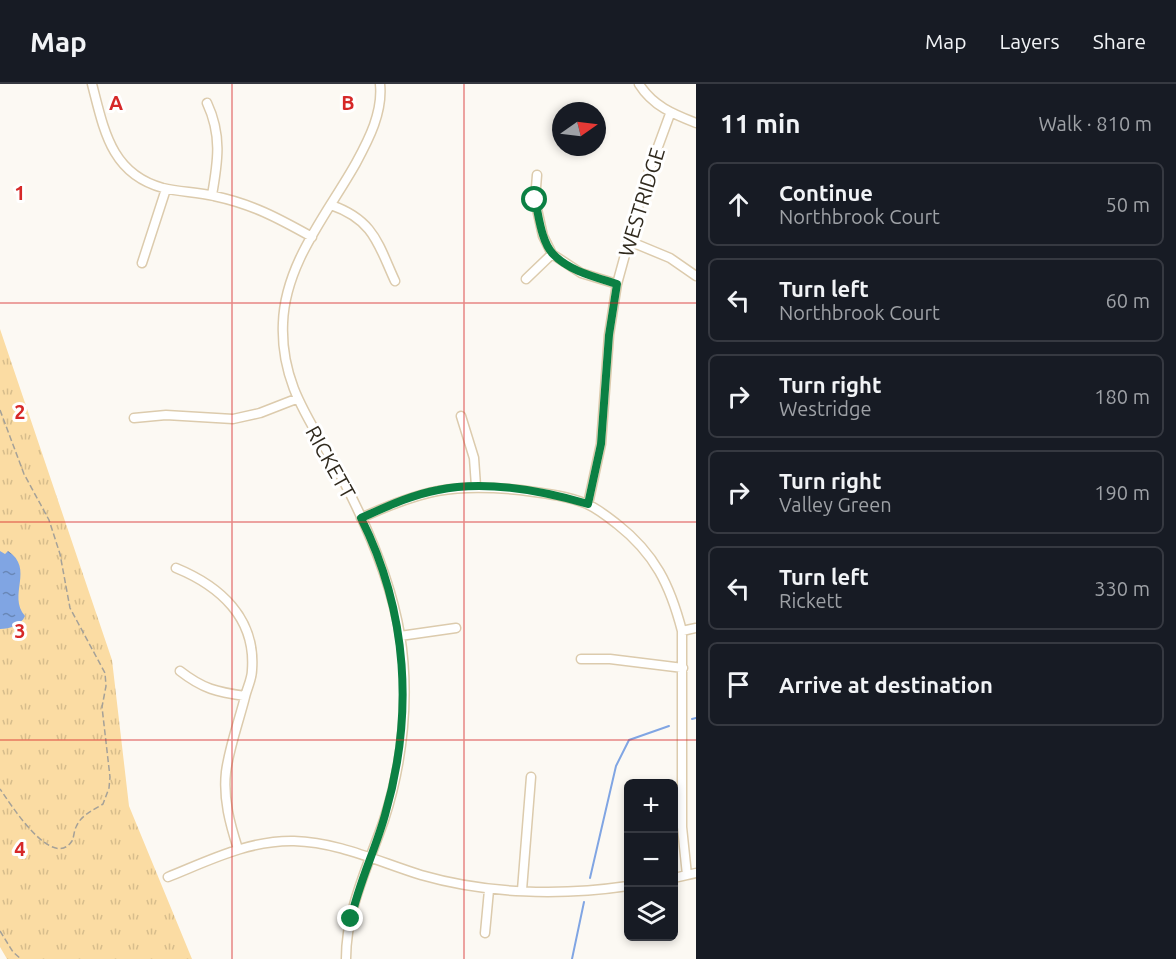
<!DOCTYPE html>
<meta charset="utf-8">
<style>
:root{--surface:#171b24;--page:#20242c;--text:#f1f3f6;--muted:#9ea1a6;--line:#363941}
body{margin:0;font-family:Ubuntu,sans-serif;background:var(--page);color:var(--text)}
.controls{position:absolute;right:18px;bottom:18px;display:grid;overflow:hidden;border-radius:9px;box-shadow:0 3px 9px #0003}
.controls button{width:54px;height:54px;display:grid;place-items:center;padding:0;border:0;border-bottom:2px solid var(--line);background:var(--surface);color:var(--text);font:30px sans-serif}
.compass{position:absolute;left:552px;top:18px;width:54px;height:54px;border-radius:50%;background:var(--surface);box-shadow:0 3px 9px #0003;rotate:76deg}
.stop{position:absolute;width:18px;height:18px;margin:-14px;border:4px solid #0b8043;border-radius:50%;background:#fff}
.stop.end{background:#0b8043;border-color:#fff;box-shadow:0 2px 6px #0008}
.list{margin:0;padding:0;list-style:none}
h2{display:flex;justify-content:space-between;align-items:center;height:78px;margin:0;padding:0 24px;font-size:26px}
h2 small{font-size:20px;font-weight:400;color:var(--muted)}
.list li{display:grid;grid-template-columns:39px 1fr auto;gap:18px;align-items:center;box-sizing:border-box;height:84px;margin:0 12px 12px;padding:0 12px;border:2px solid var(--line);border-radius:9px}
.list b{display:block;font-size:22px;white-space:nowrap}
.list p{margin:0;font-size:20px;white-space:nowrap;color:var(--muted)}
.list em{font-size:20px;font-style:normal;color:var(--muted)}
.icon{flex:none;width:33px;height:33px;fill:none;stroke:currentColor;stroke-width:2;stroke-linecap:round;stroke-linejoin:round}
.map{position:relative;flex:none;width:696px;height:875px;overflow:hidden}
header{display:flex;align-items:center;gap:36px;box-sizing:border-box;height:84px;padding:0 30px;background:var(--surface);border-bottom:2px solid var(--line)}
header strong{font-size:28px}
nav{display:flex;gap:33px;margin-inline-start:auto;font-size:21px}
main{display:flex}
aside{flex:1;background:var(--surface)}
.map>svg:first-child{display:block}
.grass{fill:url(#grass-tufts)}
.water{fill:url(#water-ripples)}
.lines{fill:none;stroke-linecap:round;stroke-linejoin:round}
.stream{stroke:#80a5e3;stroke-width:2}
.minor-casing{stroke:#dccbad;stroke-width:11}
.path{stroke:#a5a198;stroke-width:1.5;stroke-dasharray:6 3;stroke-linecap:butt}
.minor{stroke:#fff;stroke-width:8}
.route{stroke:#0b8043;stroke-width:8}
.grid{fill:none;stroke:#d62828;stroke-width:1.5;stroke-opacity:0.55}
.labels{text-anchor:middle;dominant-baseline:central;stroke-width:6;stroke-linejoin:round;paint-order:stroke}
.street-label{font-size:21px;fill:#302a1e;stroke:#fff}
.grid-label{font-size:20px;text-anchor:middle;font-weight:bold;fill:#d62828;stroke:#fff;stroke-width:6;stroke-linejoin:round;paint-order:stroke}
</style>
<header>
<strong>Map</strong>
<nav><a>Map</a><a>Layers</a><a>Share</a></nav>
</header>
<main>
<div class="map">
<svg width="696" height="875" viewBox="0 0 696 875">
<defs>
<pattern id="grass-tufts" width="24" height="20" patternUnits="userSpaceOnUse" patternTransform="scale(1.5)"><rect width="24" height="20" fill="#fbdca3"/><path d="M3 7l-1-3M5 7V3M7 7l1-3M15 17l-1-3M17 17v-4M19 17l1-3" fill="none" stroke="#d7bd8c"/></pattern>
<pattern id="water-ripples" width="26" height="14" patternUnits="userSpaceOnUse" patternTransform="scale(1.5)"><rect width="26" height="14" fill="#80a5e3"/><path d="M2 4q2-2 4 0t4 0M15 11q2-2 4 0t4 0" fill="none" stroke="#6987b7"/></pattern>
</defs>
<rect width="100%" height="100%" fill="#fcf9f3"/>
<path class="grass" d="M0 245 112 576 129 722 192 875H7L0 863Z"/>
<path class="water" d="M0 467 5 470 8 467C35 485 7 511 25 532 21 541 10 545 0 545Z"/>
<g class="lines">
<path class="stream" d="M692 635 696 634
M590 794 616 682 629 656 669 642
M572 875 584 818"/>
<defs>
<path id="minor" d="M92 0C104 46 111 90 163 104 180 108 197 108 214 112 252 120 278 134 312 153
M639 0C653 22 673 30 696 39
M207 19C222 51 218 77 212 111
M537 91 535 116 543 152 552 170 581 189 617 200
M331 121C374 136 378 160 395 197
M629 157 670 174 696 192
M142 179 166 105
M526 195 552 170
M461 332 474 374 476 402
M134 334 166 331 233 335 260 329 296 315
M588 420 601 360 609 251 617 200 645 98 670 30
M361 434C422 406 453 399 520 406 542 409 565 411 587 420 598 425 608 433 617 440 655 470 670 501 682 547V743L687 791
M176 484C220 502 256 534 252 586 252 595 247 604 245 613 239 637 229 664 226 688 223 715 230 740 238 765
M682 547 696 544
M400 552 456 544
M581 575H610L683 584
M180 587C203 605 217 608 245 612
M168 793C208 777 249 756 294 757 338 758 379 778 421 791 487 810 560 812 628 802
M674 794 696 789
M522 806 531 693
M485 849 489 806
M346 875C346 826 368 782 384 736 403 678 410 611 400 551 391 497 369 446 344 398 316 343 280 305 283 239 285 179 328 129 356 79 369 55 383 28 380 0"/>
</defs>
<use href="#minor" class="minor-casing"/>
<path class="path" d="M0 326 24 390 49 436 60 470 70 524 105 589 106 602 102 623 110 693 109 704 103 720C92 727 81 731 76 743 74 747 74 753 72 757 52 787 10 719 0 705
M0 847 13 868 21 875"/>
<use href="#minor" class="minor"/>
</g>
<g class="lines">
<path class="route" d="M351 835C359 798 375 767 385 731 414 631 408 528 361 434 386 423 411 411 438 406 485 396 543 407 588 420L601 360 609 251 617 200C595 193 569 187 553 170 541 157 539 132 535 116"/>
</g>
<path class="grid" d="M232 0V875M464 0V875M0 219H696M0 438H696M0 656H696"/>
<g class="labels">
<g class="street-label">
<text transform="translate(641 118) rotate(-73)">WESTRIDGE</text>
<text transform="translate(331 378) rotate(61)">RICKETT</text>
</g>
</g>
<g class="grid-label">
<text x="116" y="26">A</text>
<text x="348" y="26">B</text>
<text x="20" y="116">1</text>
<text x="20" y="335">2</text>
<text x="20" y="554">3</text>
<text x="20" y="772">4</text>
</g>
</svg>
<div class="controls">
<button>+</button>
<button>−</button>
<button><svg class="icon" aria-label="layers" viewBox="0 0 24 24"><path d="M12 4l9 5-9 5-9-5zM3 14l9 5 9-5"/></svg></button>
</div>
<svg class="compass" viewBox="-18 -18 36 36"><path d="M0-13l5 13h-10z" fill="#e53935"/><path d="M0 13l5-13h-10z" fill="#9ea1a6"/></svg>
<div class="stop" style="left:535px;top:116px"></div>
<div class="stop end" style="left:351px;top:835px"></div>
</div>
<aside>
<h2>11 min<small>Walk · 810 m</small></h2>
<ul class="list">
<li><svg class="icon" aria-label="ahead" viewBox="0 0 24 24"><path d="M12 20V5M6 11l6-6 6 6"/></svg><div><b>Continue</b><p>Northbrook Court</p></div><em>50 m</em></li>
<li><svg class="icon" aria-label="left" viewBox="0 0 24 24"><path d="M17 20v-9H6M10 6l-5 5 5 5"/></svg><div><b>Turn left</b><p>Northbrook Court</p></div><em>60 m</em></li>
<li><svg class="icon" aria-label="right" viewBox="0 0 24 24"><path d="M7 20v-9h11M14 6l5 5-5 5"/></svg><div><b>Turn right</b><p>Westridge</p></div><em>180 m</em></li>
<li><svg class="icon" aria-label="right" viewBox="0 0 24 24"><path d="M7 20v-9h11M14 6l5 5-5 5"/></svg><div><b>Turn right</b><p>Valley Green</p></div><em>190 m</em></li>
<li><svg class="icon" aria-label="left" viewBox="0 0 24 24"><path d="M17 20v-9H6M10 6l-5 5 5 5"/></svg><div><b>Turn left</b><p>Rickett</p></div><em>330 m</em></li>
<li><svg class="icon" aria-label="arrive" viewBox="0 0 24 24"><path d="M6 21V4h12l-3 4 3 4H6"/></svg><div><b>Arrive at destination</b></div></li>
</ul>
</aside>
</main>
